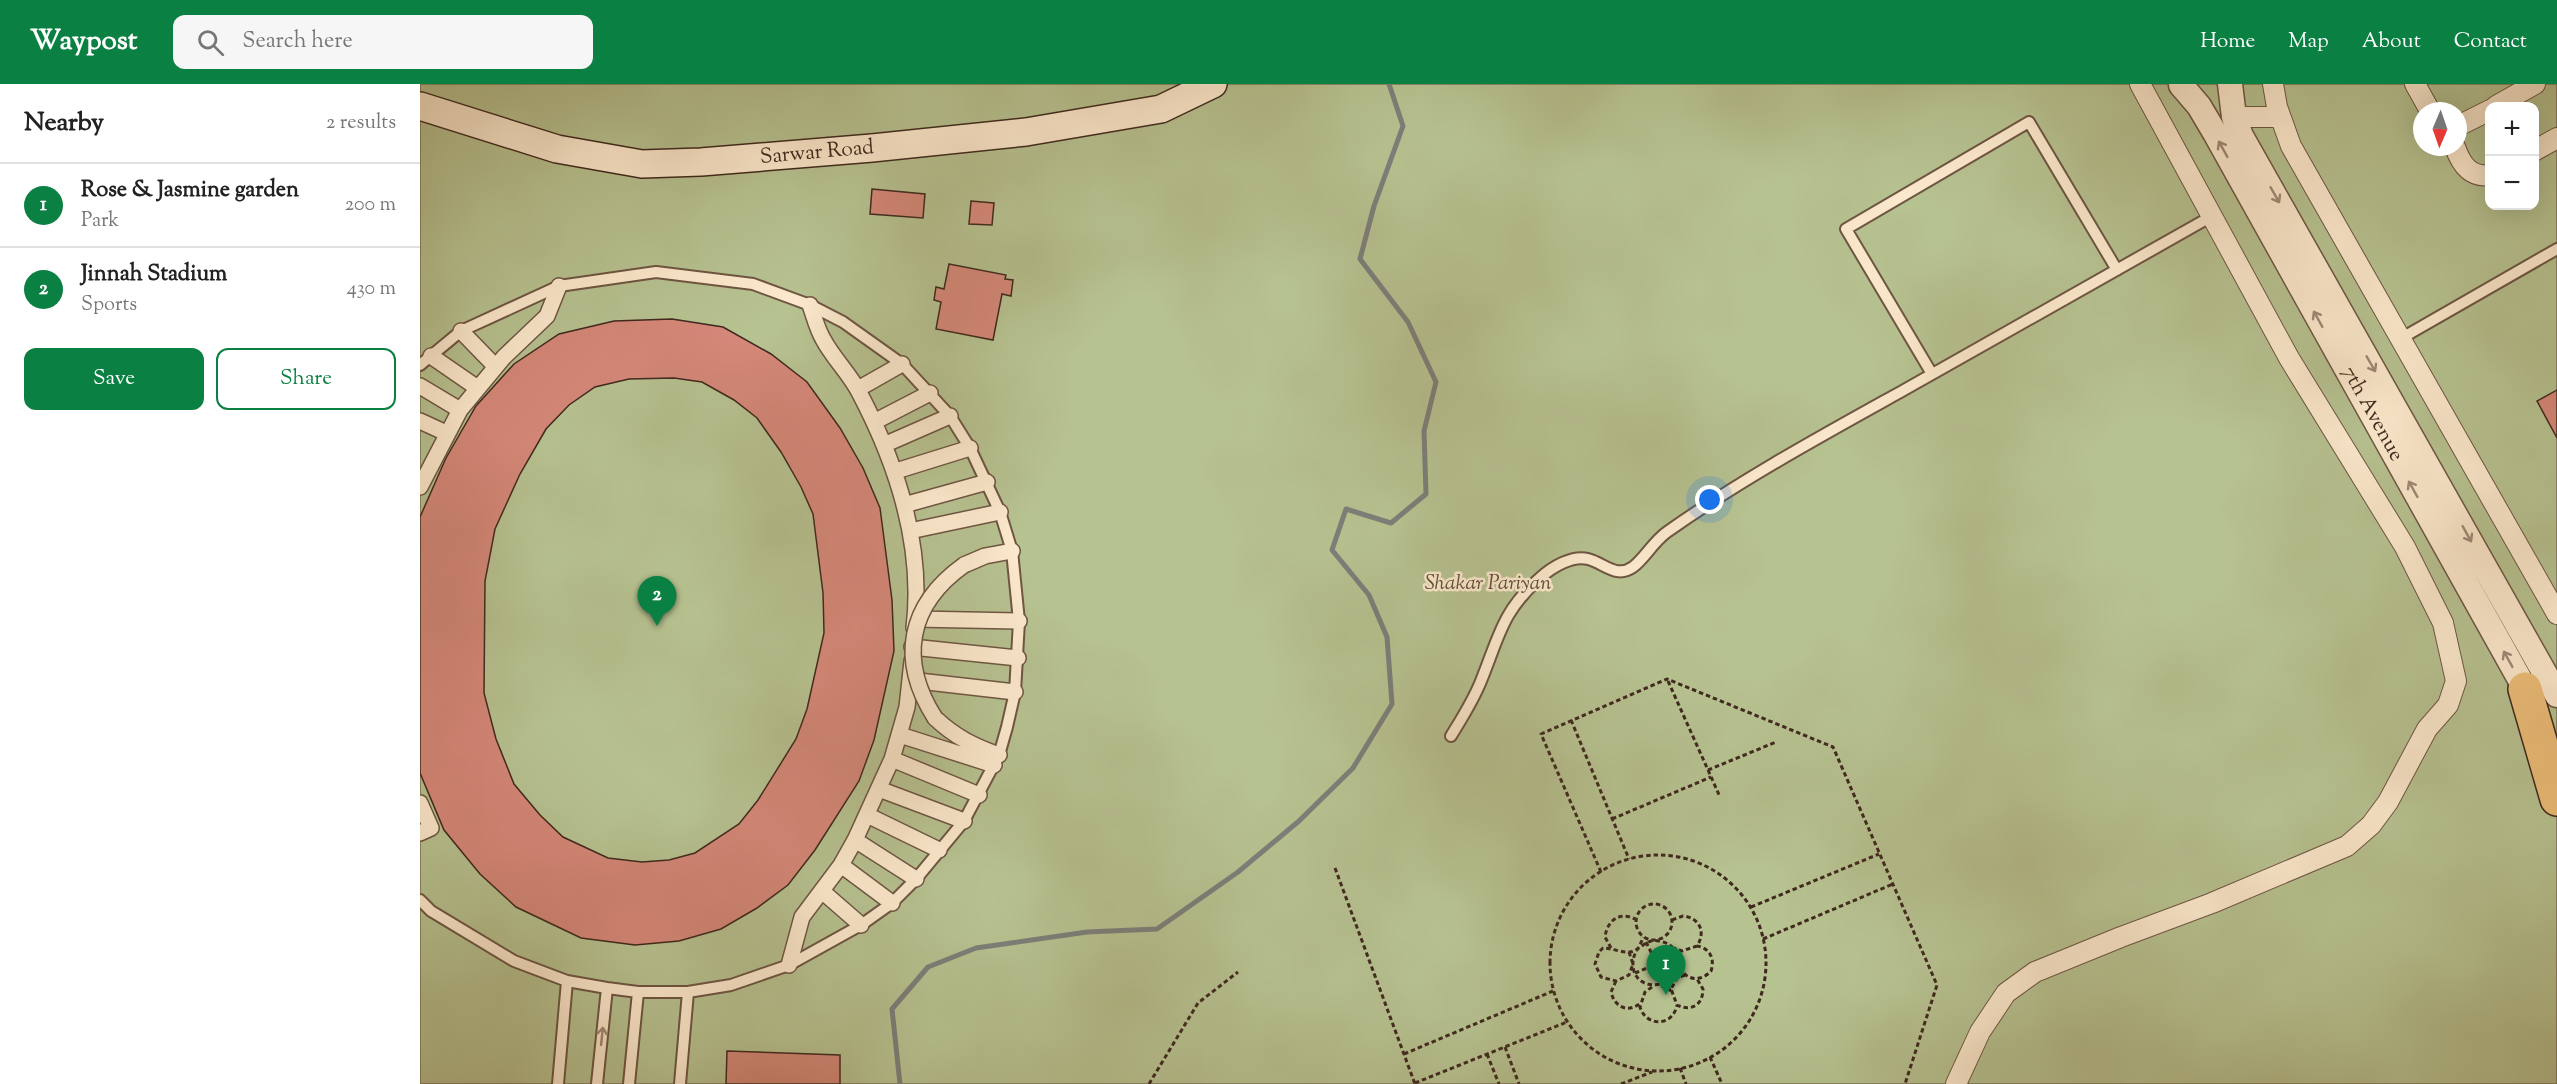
<!DOCTYPE html>
<meta charset="utf-8">
<style>
:root{--surface:#fff;--page:#f6f6f6;--text:#222;--muted:#767676;--line:#e0e0e0;--accent:#0b8043}
body{margin:0;font-family:"Sorts Mill Goudy",serif;background:var(--page);color:var(--text)}
.controls{position:absolute;right:18px;top:18px;display:grid;overflow:hidden;border-radius:12px;box-shadow:0 6px 24px #0002}
.controls button{width:54px;height:54px;display:grid;place-items:center;padding:0;border:0;border-bottom:2px solid var(--line);background:var(--surface);color:var(--text);font:30px sans-serif}
.compass{position:absolute;left:1993px;top:18px;width:54px;height:54px;border-radius:50%;background:var(--surface);box-shadow:0 6px 24px #0002;rotate:182deg}
.you{position:absolute;left:1290px;top:416px;width:21px;height:21px;margin:-15px;border:4px solid #fff;border-radius:50%;background:#1a73e8;box-shadow:0 0 0 9px #1a73e833}
.badge{display:grid;place-items:center;width:39px;height:39px;border-radius:50%;background:var(--accent);color:#fff;font-size:20px;font-weight:700}
.pin{position:absolute;translate:-50% -50px;filter:drop-shadow(0 2px 3px #0008)}
.pin::after{content:'';position:absolute;top:32px;width:21px;height:18px;background:inherit;clip-path:polygon(0 0,100% 0,50% 100%)}
.list{margin:0;padding:0;list-style:none}
h2{display:flex;justify-content:space-between;align-items:center;height:78px;margin:0;padding:0 24px;font-size:26px}
h2 small{font-size:20px;font-weight:400;color:var(--muted)}
.list li{display:grid;grid-template-columns:39px 1fr auto;gap:18px;align-items:center;box-sizing:border-box;height:84px;padding:0 24px;border-top:2px solid var(--line)}
.list b{display:block;font-size:22px;white-space:nowrap}
.list p{margin:0;font-size:20px;white-space:nowrap;color:var(--muted)}
.list em{font-size:20px;font-style:normal;color:var(--muted)}
.actions{display:flex;gap:12px;padding:18px 24px}
.actions a{flex:1;padding:14px 0;border:2px solid var(--accent);border-radius:12px;text-align:center;font-size:21px;color:var(--accent)}
.actions .main{background:var(--accent);color:#fff}
.icon{flex:none;width:33px;height:33px;fill:none;stroke:currentColor;stroke-width:2;stroke-linecap:round;stroke-linejoin:round}
.map{position:relative;flex:none;width:2137px;height:1000px;overflow:hidden}
header{display:flex;align-items:center;gap:36px;box-sizing:border-box;height:84px;padding:0 30px;background:var(--accent);color:#fff}
header strong{font-size:28px}
nav{display:flex;gap:33px;margin-inline-start:auto;font-size:21px}
.search{width:420px;height:54px;background:var(--page);display:flex;align-items:center;gap:15px;box-sizing:border-box;padding:0 21px;border-radius:12px;color:var(--muted);font-size:22px}
main{display:flex}
aside{flex:1;background:var(--surface)}
.map>svg:first-child{display:block}
.green{fill:#b7c291;stroke:#7b7658;stroke-width:1.5;fill-rule:evenodd}
.lines{fill:none;stroke-linecap:round;stroke-linejoin:round}
.stream{stroke:#7c7f7a;stroke-width:5}
.building{fill:#d58879;stroke:#3f291e;stroke-width:1.5;fill-rule:evenodd}
.service-casing{stroke:#6e5643;stroke-width:14}
.pedestrian-casing{stroke:#6e5643;stroke-width:18}
.minor-casing{stroke:#6e5643;stroke-width:22}
.tertiary-casing{stroke:#6e5643;stroke-width:27}
.secondary-casing{stroke:#3f291e;stroke-width:30}
.trunk-casing{stroke:#3f291e;stroke-width:36}
.path{stroke:#3f291e;stroke-width:3;stroke-dasharray:4.5 3;stroke-linecap:butt}
.service{stroke:#fce9cd;stroke-width:10}
.pedestrian{stroke:#fce9cd;stroke-width:15}
.minor{stroke:#fce9cd;stroke-width:20}
.tertiary{stroke:#fce9cd;stroke-width:24}
.secondary{stroke:#fce9cd;stroke-width:27}
.trunk{stroke:#edbe79;stroke-width:33}
.pedestrian-bridge-casing{stroke:#6e5643;stroke-width:18;stroke-linecap:butt}
.pedestrian-bridge{stroke:#fce9cd;stroke-width:15}
.oneway{stroke:#9e8976}
.labels{text-anchor:middle;dominant-baseline:central;stroke-width:5;stroke-linejoin:round;paint-order:stroke}
.street-label{font-size:21px;fill:#3f291e;stroke:#fce9cd}
.park-label{font-size:21px;font-style:italic;fill:#5d4f3b;stroke:#fce9cd}
</style>
<header>
<strong>Waypost</strong>
<div class="search"><svg class="icon" aria-label="search" viewBox="0 0 24 24"><circle cx="10" cy="10" r="6"/><path d="M15 15l6 6"/></svg>Search here</div>
<nav><a>Home</a><a>Map</a><a>About</a><a>Contact</a></nav>
</header>
<main>
<aside>
<h2>Nearby<small>2 results</small></h2>
<ul class="list">
<li><span class="badge">1</span><div><b>Rose &amp; Jasmine garden</b><p>Park</p></div><em>200 m</em></li>
<li><span class="badge">2</span><div><b>Jinnah Stadium</b><p>Sports</p></div><em>430 m</em></li>
</ul>
<div class="actions"><a class="main">Save</a><a>Share</a></div>
</aside>
<div class="map">
<svg width="2137" height="1000" viewBox="0 0 2137 1000">
<rect width="100%" height="100%" fill="#faddb2"/>
<filter id="stains"><feTurbulence type="fractalNoise" baseFrequency=".00333" numOctaves="4"/><feColorMatrix values="0 0 0 0 .2 0 0 0 0 .09 0 0 0 0 .02 0 0 0 .5 -.17"/></filter>
<radialGradient id="worn" r=".72"><stop offset=".6" stop-color="#630" stop-opacity="0"/><stop offset="1" stop-color="#630" stop-opacity=".3"/></radialGradient>
<path class="green" d="M0 0H2137V1000H0ZM2070 22H2114V122H2070ZM2002 27H2038V63H2002Z"/>
<g class="lines">
<path class="stream" d="M480 1000 472 925 508 883 556 864 667 848 737 845 818 788 879 737 933 684 972 620 967 553 949 511 912 466 926 425 971 439 1006 410 1004 347 1016 298 988 238 940 175 954 122 983 42 969 0"/>
</g>
<path class="building" d="M452 105 505 110 503 134 450 130Z
M551 117 574 119 572 141 549 140Z
M529 180 586 191 585 195 593 196 591 212 582 210 573 256 516 245 521 218 514 216 516 203 524 205Z
M252 235 303 243 351 270 387 298 420 344 443 384 460 424 472 516 474 567 454 656 439 697 395 766 368 801 337 824 301 845 259 857 215 861 161 854 96 823 60 790 24 746 0 689V433L26 374 56 322 94 280 139 250 194 237ZM254 294 282 298 314 316 337 334 361 368 381 403 393 430 403 509 404 549 387 625 376 655 338 716 319 740 275 769 249 776 222 778 188 774 143 753 120 731 94 700 76 655 64 609 65 497 75 445 100 390 126 345 149 321 175 303 209 295Z
M2137 306V354L2117 317Z
M307 967 420 971V1000H306Z"/>
<g class="lines">
<defs>
<path id="service" d="M1980 255 2137 165
M0 281 41 247 139 202 236 188 333 200 390 221 423 238 482 280 530 332 550 364 580 428 592 467 599 537 595 608 587 643 579 671 544 737 496 795 472 819 441 841 369 881 311 901 268 908H218L187 904 147 897 94 877 11 827 0 816
M1512 290 1426 145 1609 38 1697 186
M1031 652C1042 634 1053 617 1061 597 1079 553 1082 527 1120 494 1132 483 1152 471 1168 475 1184 479 1196 495 1213 483 1225 474 1233 458 1247 448 1322 395 1403 351 1484 306 1586 248 1689 190 1792 132
M138 1000 147 897
M177 1000 187 904
M209 1000 218 908
M260 1000 268 908"/>
<path id="pedestrian" d="M390 221C394 232 397 245 403 255 413 274 429 289 439 308 477 380 504 461 494 544
M41 247 75 282
M11 272 56 303
M0 302 40 326
M438 305 482 280
M0 337 26 349
M454 338 510 309
M466 360 530 332
M476 387 550 364
M0 403 40 326 84 273 127 232 139 202
M484 421 567 398
M490 447 580 428
M544 481 565 472 592 467
M495 535 599 537
M492 563 598 574
M490 596 595 608
M515 634C535 653 554 662 579 671
M480 651 574 681
M472 675 559 711
M459 705 544 737
M0 719 11 744 0 749
M447 731 519 766
M435 756 496 795
M421 781 472 819
M403 808 441 841
M369 881 382 833 421 781 435 756 472 675 487 623 492 577"/>
<path id="minor" d="M1853 0 1857 23 1871 62 2137 530
M1995 0 2010 27
M2076 22 2115 0
M1814 33H1860
M2038 42 2070 26
M2035 63C2041 80 2050 94 2070 91
M2114 67 2137 54
M1536 1000 1560 948 1586 909 1615 888 1701 853 1792 819 1927 762 1951 741 1968 718 2007 645 2028 621 2036 597 2023 539 1985 463 1869 274 1720 0"/>
<path id="tertiary" d="M1810 0 1814 33 1821 52 2137 611
M1761 1 1779 22 1795 49 2113 619"/>
<path id="secondary" d="M0 22 137 65 222 80 281 78 452 64 606 48 741 25 793 0"/>
<path id="trunk" d="M2105 605 2137 715"/>
</defs>
<use href="#service" class="service-casing"/>
<use href="#pedestrian" class="pedestrian-casing"/>
<use href="#minor" class="minor-casing"/>
<use href="#tertiary" class="tertiary-casing"/>
<use href="#secondary" class="secondary-casing"/>
<use href="#trunk" class="trunk-casing"/>
<path class="path" d="M1248 597 1288 686 1356 658
M1151 636 1209 775
M1288 686 1300 713
M1192 735 1291 693
M1130 879a108 108 0 1 1 216 0a108 108 0 1 1-216 0Z
M915 784 995 1000
M1181 788 1121 650 1247 595 1413 663 1517 901 1485 1000
M1216 838a18 18 0 1 1 36 0a18 18 0 1 1-36 0Z
M1331 823 1459 770
M1252 836 1263 832C1280 834 1286 848 1277 862L1262 867 1254 864
M1343 855 1473 800
M1226 858 1235 876
M1191 864 1185 853C1187 837 1199 827 1215 835
M1209 868 1213 880 1209 891 1196 897 1181 893 1175 880 1179 868 1183 864C1192 864 1202 869 1210 868 1221 866 1226 854 1239 857 1247 858 1254 863 1257 870 1271 903 1211 915 1213 878 1213 869 1221 862 1223 853
M1232 880a4 4 0 1 1 8 0a4 4 0 1 1-8 0Z
M1240 879 1257 872
M1260 883C1266 897 1281 898 1291 887 1295 875 1290 864 1277 862
M1238 884 1246 900
M1215 889 1232 882
M1265 891 1257 894 1251 905 1257 921C1271 928 1283 921 1283 905L1277 895
M1196 897 1191 908C1195 924 1208 929 1221 919
M1241 902 1248 903 1251 908
M1232 903 1225 908 1220 923C1226 943 1253 943 1257 921
M1085 963 1099 1000
M984 970 1133 907
M1067 970 1079 1000
M1290 973 1302 1000
M1260 984 1266 1000
M995 999 1147 938
M729 1000 778 919 818 888
M1201 1000 1232 988"/>
<use href="#service" class="service"/>
<use href="#pedestrian" class="pedestrian"/>
<use href="#minor" class="minor"/>
<use href="#tertiary" class="tertiary"/>
<use href="#secondary" class="secondary"/>
<use href="#trunk" class="trunk"/>
<defs>
<path id="pedestrian-bridge" d="M515 634C478 576 488 521 544 481"/>
</defs>
<use href="#pedestrian-bridge" class="pedestrian-bridge-casing"/>
<use href="#pedestrian-bridge" class="pedestrian-bridge"/>
</g>
<defs><path id="oneway-shaft" d="M-6 0H5M1.5-3L5.5 0L1.5 3" fill="none" stroke-width="1.6" stroke-linecap="round" stroke-linejoin="round" transform="scale(1.5)"/></defs>
<g class="oneway">
<use href="#oneway-shaft" transform="translate(1803 65) rotate(-119)"/>
<use href="#oneway-shaft" transform="translate(1855 111) rotate(60)"/>
<use href="#oneway-shaft" transform="translate(1898 235) rotate(-119)"/>
<use href="#oneway-shaft" transform="translate(1951 280) rotate(60)"/>
<use href="#oneway-shaft" transform="translate(1993 405) rotate(-119)"/>
<use href="#oneway-shaft" transform="translate(2047 450) rotate(61)"/>
<use href="#oneway-shaft" transform="translate(2088 575) rotate(-119)"/>
<use href="#oneway-shaft" transform="translate(182 952) rotate(-84)"/>
</g>
<g class="labels">
<g class="street-label">
<text transform="translate(397 69) rotate(-5)">Sarwar Road</text>
<text transform="translate(1952 330) rotate(61)">7th Avenue</text>
</g>
<g class="park-label">
<text x="1068" y="500">Shakar Pariyan</text>
</g>
</g>
<rect width="100%" height="100%" filter="url(#stains)"/>
<rect width="100%" height="100%" fill="url(#worn)"/>
</svg>
<div class="controls">
<button>+</button>
<button>−</button>
</div>
<svg class="compass" viewBox="-18 -18 36 36"><path d="M0-13l5 13h-10z" fill="#e53935"/><path d="M0 13l5-13h-10z" fill="#767676"/></svg>
<div class="you"></div>
<div class="pin badge" style="left:1246px;top:911px">1</div>
<div class="pin badge" style="left:237px;top:542px">2</div>
</div>
</main>
